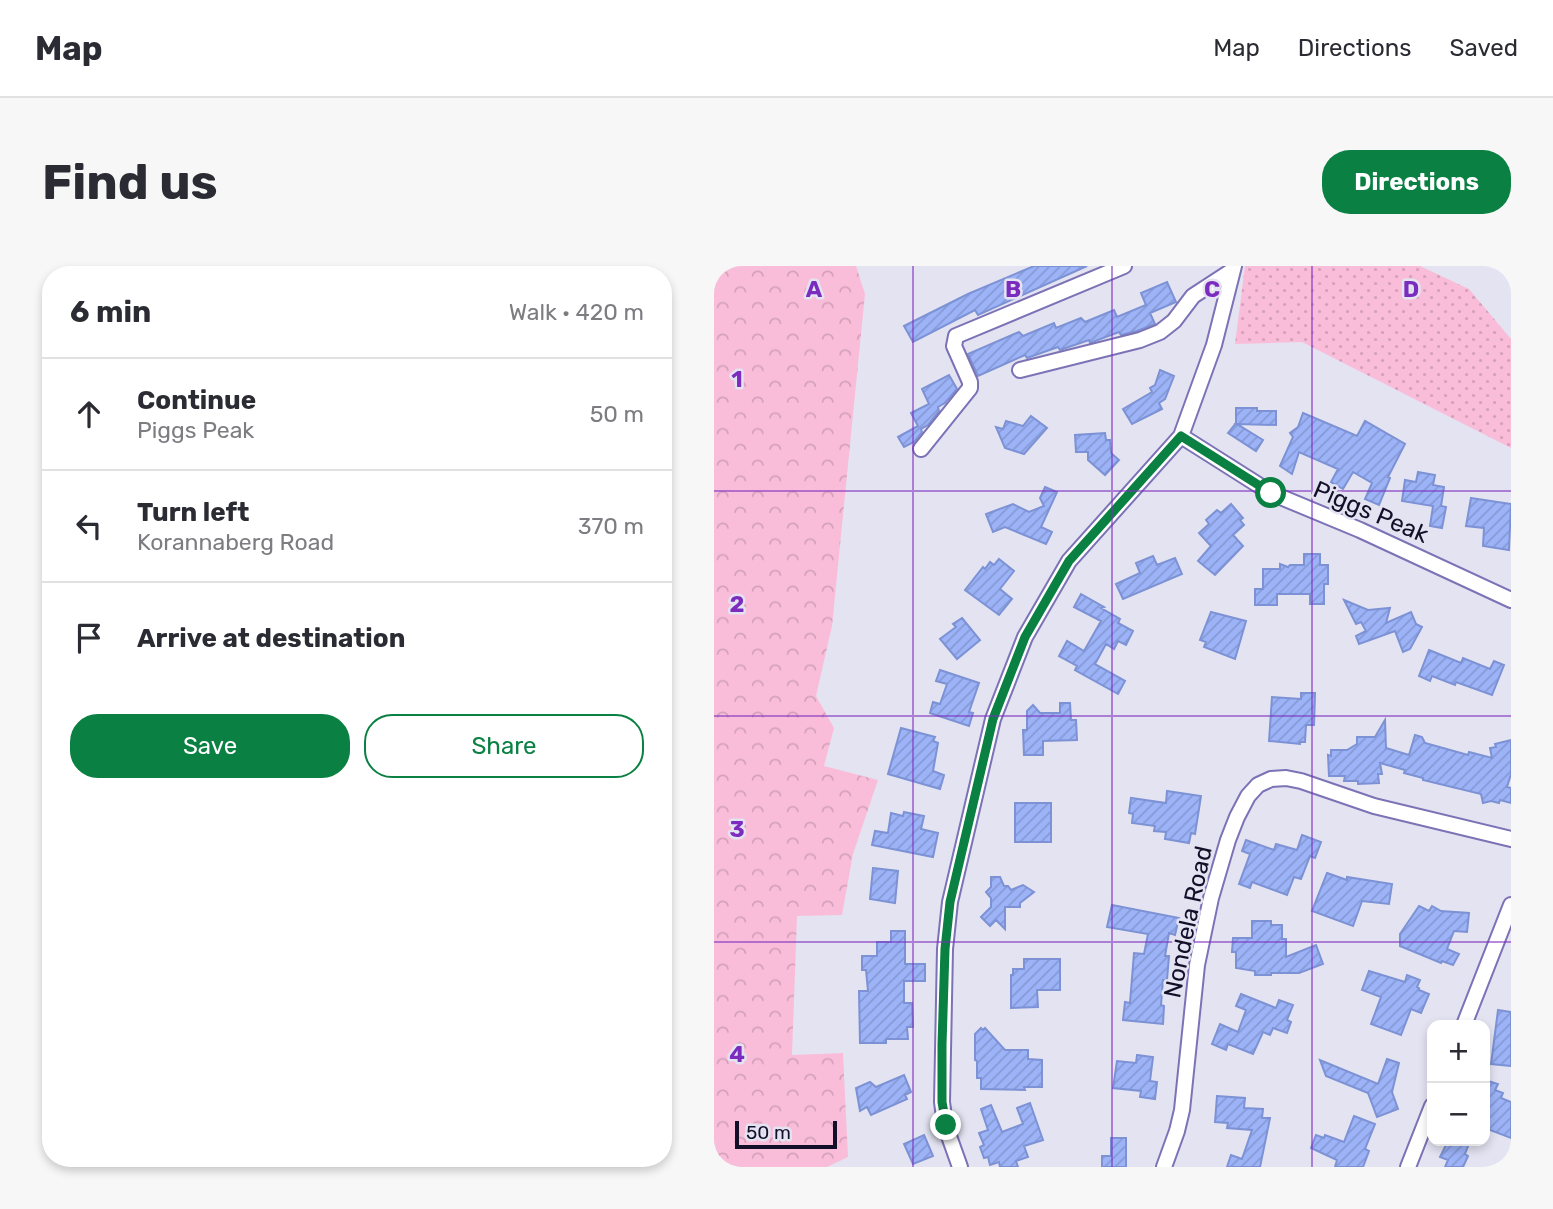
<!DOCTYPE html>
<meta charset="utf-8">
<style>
:root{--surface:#fff;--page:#f7f7f7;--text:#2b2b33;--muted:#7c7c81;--line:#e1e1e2;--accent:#0b8043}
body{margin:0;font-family:Rubik,sans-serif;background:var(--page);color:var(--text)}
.controls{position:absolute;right:21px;bottom:21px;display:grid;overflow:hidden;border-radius:14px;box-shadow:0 4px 10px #0003}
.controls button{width:63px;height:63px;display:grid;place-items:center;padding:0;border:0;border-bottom:2px solid var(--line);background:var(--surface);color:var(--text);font:35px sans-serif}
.scale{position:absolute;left:21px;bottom:18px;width:102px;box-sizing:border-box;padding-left:7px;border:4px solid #140f29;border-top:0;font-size:19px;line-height:24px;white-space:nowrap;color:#140f29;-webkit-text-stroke:5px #e4e3f2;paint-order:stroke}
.stop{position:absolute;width:21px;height:21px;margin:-16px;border:5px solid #0b8043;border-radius:50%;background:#fff}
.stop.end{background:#0b8043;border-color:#fff;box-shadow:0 2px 7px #0008}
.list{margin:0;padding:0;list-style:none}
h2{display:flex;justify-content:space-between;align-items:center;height:91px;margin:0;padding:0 28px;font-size:30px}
h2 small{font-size:23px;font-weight:400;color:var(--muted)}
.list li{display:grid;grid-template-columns:46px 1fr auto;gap:21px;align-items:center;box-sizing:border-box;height:112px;padding:0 28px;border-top:2px solid var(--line)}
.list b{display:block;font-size:26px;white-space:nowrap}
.list p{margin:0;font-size:23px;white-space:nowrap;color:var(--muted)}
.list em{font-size:23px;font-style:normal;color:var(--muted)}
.actions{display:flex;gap:14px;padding:21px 28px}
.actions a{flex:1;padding:16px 0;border:2px solid var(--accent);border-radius:28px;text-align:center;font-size:24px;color:var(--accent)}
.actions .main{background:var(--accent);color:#fff}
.icon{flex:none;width:38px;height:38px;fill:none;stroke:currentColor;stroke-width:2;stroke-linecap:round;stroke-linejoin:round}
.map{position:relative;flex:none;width:797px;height:901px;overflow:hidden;border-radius:28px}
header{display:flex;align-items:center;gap:42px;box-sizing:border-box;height:98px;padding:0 35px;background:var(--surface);border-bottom:2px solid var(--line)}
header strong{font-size:33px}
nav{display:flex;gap:38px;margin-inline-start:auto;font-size:24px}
.intro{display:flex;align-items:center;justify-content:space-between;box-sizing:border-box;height:168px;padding:0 42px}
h1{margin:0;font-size:49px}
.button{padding:18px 32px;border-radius:28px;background:var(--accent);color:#fff;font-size:24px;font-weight:700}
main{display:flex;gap:42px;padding:0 42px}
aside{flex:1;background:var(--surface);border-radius:28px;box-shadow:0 4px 10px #0003}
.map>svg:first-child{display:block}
.grass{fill:url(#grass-dots)}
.forest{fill:url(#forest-crowns)}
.building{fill:url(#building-hatch);stroke:#7c92d4;stroke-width:2}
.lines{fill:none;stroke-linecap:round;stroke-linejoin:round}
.minor-casing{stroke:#7c72b6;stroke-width:18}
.minor{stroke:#fff;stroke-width:14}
.route{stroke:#0b8043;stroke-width:9}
.grid{fill:none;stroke:#7b2cbf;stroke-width:2;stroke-opacity:0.55}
.labels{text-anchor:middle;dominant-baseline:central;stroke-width:5;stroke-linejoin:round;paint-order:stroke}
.street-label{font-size:24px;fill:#140f29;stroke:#e4e3f2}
.grid-label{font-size:23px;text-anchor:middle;font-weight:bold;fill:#7b2cbf;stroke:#e4e3f2;stroke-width:5;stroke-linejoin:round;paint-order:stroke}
</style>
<header>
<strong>Map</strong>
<nav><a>Map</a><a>Directions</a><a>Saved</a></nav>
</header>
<div class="intro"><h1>Find us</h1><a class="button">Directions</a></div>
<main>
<aside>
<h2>6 min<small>Walk · 420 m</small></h2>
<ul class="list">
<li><svg class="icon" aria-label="ahead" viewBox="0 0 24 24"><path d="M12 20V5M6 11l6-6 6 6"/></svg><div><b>Continue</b><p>Piggs Peak</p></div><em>50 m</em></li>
<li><svg class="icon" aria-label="left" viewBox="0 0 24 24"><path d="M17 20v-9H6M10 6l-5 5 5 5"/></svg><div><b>Turn left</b><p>Korannaberg Road</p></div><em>370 m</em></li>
<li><svg class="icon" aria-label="arrive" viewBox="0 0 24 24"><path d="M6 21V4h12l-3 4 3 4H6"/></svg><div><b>Arrive at destination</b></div></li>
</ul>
<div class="actions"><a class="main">Save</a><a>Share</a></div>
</aside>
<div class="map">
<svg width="797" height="901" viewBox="0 0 797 901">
<defs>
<pattern id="grass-dots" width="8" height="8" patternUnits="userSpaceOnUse" patternTransform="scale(1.75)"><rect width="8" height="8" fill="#f9bdd9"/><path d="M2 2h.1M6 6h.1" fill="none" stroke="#d5a1ba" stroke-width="1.8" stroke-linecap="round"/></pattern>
<pattern id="forest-crowns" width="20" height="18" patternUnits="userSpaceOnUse" patternTransform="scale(1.75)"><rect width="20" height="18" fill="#f9bdd9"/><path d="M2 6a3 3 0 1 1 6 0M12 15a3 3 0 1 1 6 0" fill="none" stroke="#d5a1ba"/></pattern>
<pattern id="building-hatch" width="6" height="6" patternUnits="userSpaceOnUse" patternTransform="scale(1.75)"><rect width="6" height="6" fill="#9cb3f8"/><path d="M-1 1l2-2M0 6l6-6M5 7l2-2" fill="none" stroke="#8699d5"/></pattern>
</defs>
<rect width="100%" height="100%" fill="#e4e3f2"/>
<path class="grass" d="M531 0H706L755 23 797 73V182L588 76 521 78Z"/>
<path class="forest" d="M0 0H142L151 28 118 360 102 430 120 462 110 500 164 514 139 588 128 649 83 650 78 789 129 787 134 891 113 901H0Z"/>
<path class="building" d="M320 0H373L264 49 261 44 199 76 190 60 254 28Z
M453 16 462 36 436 47 441 58 423 65 407 69 405 66 376 77 375 74 346 84 344 81 313 92 311 89 264 110 254 88 305 66 309 70 340 57 342 62 367 52 371 56 400 44 403 51 432 39 427 27Z
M446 104 460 110 451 133 445 137 448 143 418 158 409 143 438 126 436 122 441 119Z
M235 109 243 123 231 137 224 141 225 145 214 159 207 163 208 166 200 176 190 181 184 171 204 160 197 147 215 138 208 123Z
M522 142H543V145H562V159L523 158 549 174 542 185 514 167 522 157Z
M589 147 643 170 651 155 691 178 674 211 676 212 665 239 651 233 658 217 639 206 629 223 617 216 624 203 585 186 578 208 566 200 579 171 576 167 584 161Z
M317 150 333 162 310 188 291 182 282 161 289 163 292 155 309 160Z
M391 167 392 174H396L397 187 405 194 391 209 374 194V186H362L361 169Z
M704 206 721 209 719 219 730 221 727 240 732 241 728 262 716 260 719 240 688 235 691 214 702 216Z
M331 221 343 226 327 261 338 266 332 278 291 261 279 266 272 248 299 238 315 246 330 240 326 232Z
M757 232 797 238 795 284 769 280 770 262 752 260Z
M517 238 529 252 526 254 530 259 519 269 529 280 501 309 484 295 497 280 485 267 495 258 492 254 503 244 507 247Z
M590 288H606V299H614V318H610V338H596V328H563V339H541V323H549V303H566V298L574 301 576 299H590Z
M439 290 443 299 461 292 468 308 409 333 402 318 426 307 422 297Z
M285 293 300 305 286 323 298 333 285 349 251 324 269 301 271 303 276 296 280 299Z
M367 328 390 341 387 342 406 353 404 357 419 365 412 379 404 375 400 383 392 378 381 398 411 415 404 428 361 404 363 400 345 390 353 375 370 385 387 355 360 341Z
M630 334 654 344 676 342 672 357 697 346 702 358 708 361 696 383 689 386 681 365 645 378 642 370 652 365 647 356 642 358Z
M497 346 532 355 521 393 490 381 492 376 486 374Z
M248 352 266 374 243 393 226 373 242 361 239 358Z
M715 384 747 397 749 392 776 403 780 395 790 399 778 429 742 416 741 419 718 410 716 415 705 410Z
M226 404 265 417 255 446 259 447 255 460 216 447 219 436 226 438 233 418 222 415Z
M587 427H601L600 459H592L591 476H586V478L555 475 558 431 587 433Z
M346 437H356L357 454H362L363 474 329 475V489H310L309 464H313V445L319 439 326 447H346Z
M671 454 672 482 695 489 701 469 708 471 711 477 754 489 755 486 778 492 776 482 782 481 781 478 797 474V508L793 521 797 522V537L786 534 785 537 777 535 769 537 767 528 709 514V512L690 507 691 504 666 497 668 508H664L665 517 644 518V515H630L631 510H615L614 489 617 490V484H633L643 478V471H661Z
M187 462 221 471 219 475 224 477 219 505 230 509 226 523 174 508Z
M453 525 487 530 481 568 477 567 475 577 451 573 452 566 440 565 441 560 418 557 419 548 415 547 417 532 452 537Z
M301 537H337V576H301Z
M190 546 210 550 207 563 224 567 219 591 158 579 161 565 174 567 177 547 189 550Z
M588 569 607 576 601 592 596 590 587 613 580 611 573 629 538 616 536 622 525 618 536 588 528 585 532 574 560 584 562 578 583 584Z
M159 602 184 605 181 637 156 633Z
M613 607 633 614V611L678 618 675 638 648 635 639 660 598 645Z
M277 611H286L290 620H294L297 624 309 619 320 626 306 637V641H291V663L282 654 276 660 267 651 277 641V632L272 626 277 621Z
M398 639 465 652 461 669 455 667 451 690H455L453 714H449L447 739 450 740 449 758 409 754 411 736 416 737 420 687 430 688 434 668 393 661Z
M705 640 715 645 718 640 727 645 755 647 753 666 740 665 733 683 745 688 739 699 728 695 727 697 686 680V668Z
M538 655H557V659H568V673H572V691L602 679 609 698 585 707H557V709H541V705L522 702V686H518L519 672H538Z
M177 665H191V698H211V715H190V737H198L199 761H193L194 773H172V777H146L145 725H154L152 704H148V690H163V676H177Z
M310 693H346V724H323L324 741 297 742V709H299V703H310Z
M655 705 691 716 693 709 706 714 703 721 705 722V724L715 728 707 747 697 743 687 769 657 758 667 731 648 724Z
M527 728 562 742 565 734 579 739 573 754 577 756 573 767 559 762 556 769 549 766 539 788 514 778 512 784 498 778 506 758 524 766 532 744 522 740Z
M784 744 797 746V800L777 798Z
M267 762 269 764 271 762 291 784H314V793L328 794V821H310L311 824 267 823V812H263V795L261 794V768Z
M423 789 439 791 436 815 443 816 441 833 426 831 427 825 399 822 403 795 422 797Z
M673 793 685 797 678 826 684 843 663 851 654 827 612 810 606 794 664 818Z
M190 809 197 826 191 829 193 833 157 849 153 841 146 845 142 822 156 816 162 821Z
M771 814 784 818 781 824 789 827 787 832 797 836V872L771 862Z
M503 830 531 832 530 842 549 843 548 852H556L546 901H513L517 889 528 893 538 864 513 862 514 857 501 856Z
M316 837 329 874 310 880 314 891 302 895 304 901H286L285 896 276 899 274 891 270 892 266 881 270 879 265 867 274 864 267 843 277 839 288 866 309 858 303 842Z
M640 850 661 858 651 883 655 885 649 901H621L623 894 597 882 602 869 610 872 611 869 630 876Z
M210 869 219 890 199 898 190 878Z
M397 872H412V901H388V890H397Z
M734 875H756L751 888 754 890 749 901H731L734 894 726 891Z"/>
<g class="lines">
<defs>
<path id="minor" d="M306 104 426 74 446 66 460 55 479 30 519 4
M467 170 557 227 646 264 797 334
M207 183 256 122V116L240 80 242 70 410 0
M750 759 797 639
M246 901 231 859 228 836 231 683 236 636 279 453 311 371 355 295 467 170 500 79 520 0
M450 901 463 865 468 844 483 699 497 632 514 574 523 551 534 530 544 519 557 513 572 512 587 515 660 540 797 573
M694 901 718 840"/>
</defs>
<use href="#minor" class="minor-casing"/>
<use href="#minor" class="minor"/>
</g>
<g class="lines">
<path class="route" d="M232 859 228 836V779L231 683 236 636 279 453 311 371 355 295 467 170 557 227"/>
</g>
<path class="grid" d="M199 0V901M398 0V901M598 0V901M0 225H797M0 450H797M0 676H797"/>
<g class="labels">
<g class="street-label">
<text transform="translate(657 246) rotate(23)">Piggs Peak</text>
<text transform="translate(474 656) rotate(-78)">Nondela Road</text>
</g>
</g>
<g class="grid-label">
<text x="100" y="31">A</text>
<text x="299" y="31">B</text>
<text x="498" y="31">C</text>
<text x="697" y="31">D</text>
<text x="23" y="121">1</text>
<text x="23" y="346">2</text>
<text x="23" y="571">3</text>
<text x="23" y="796">4</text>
</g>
</svg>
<div class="controls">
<button>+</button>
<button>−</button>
</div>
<div class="scale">50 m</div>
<div class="stop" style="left:557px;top:227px"></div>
<div class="stop end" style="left:232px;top:859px"></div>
</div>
</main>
